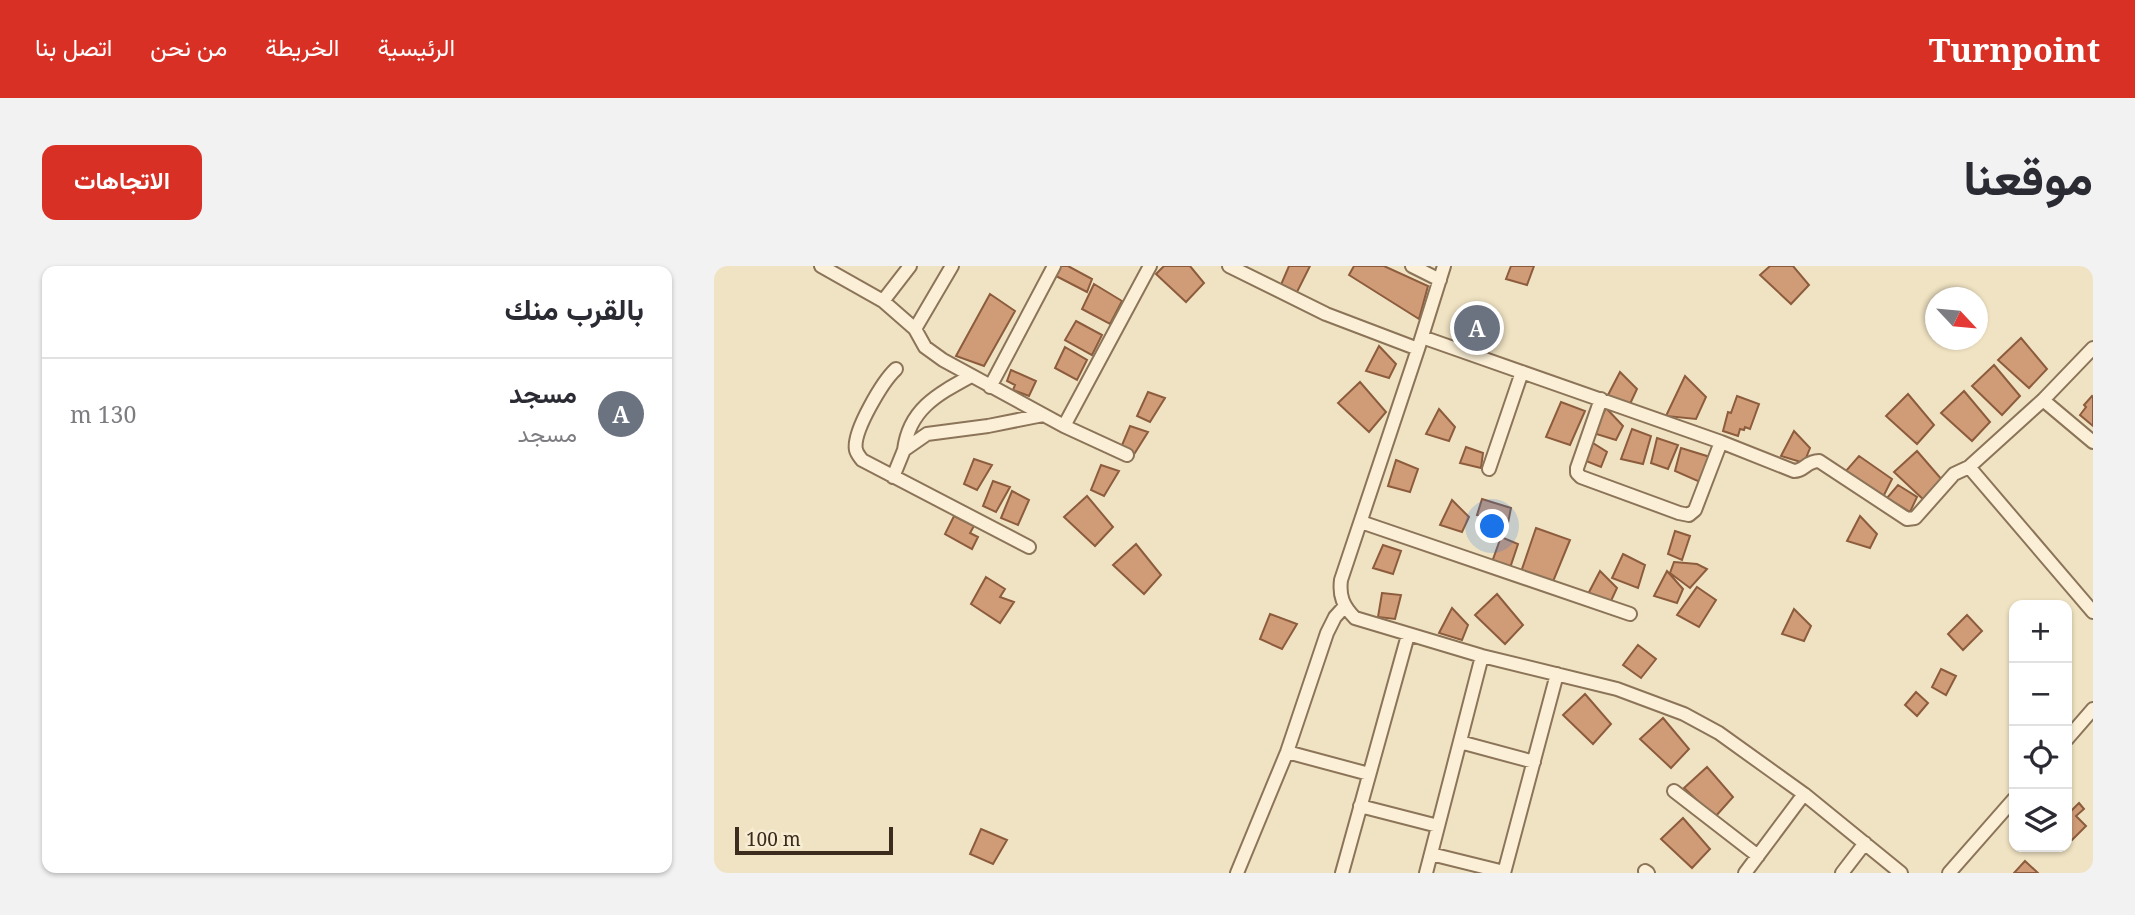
<!DOCTYPE html>
<html lang="ar">
<meta charset="utf-8">
<style>
:root{--surface:#fff;--page:#f2f2f3;--text:#2b2b33;--muted:#7c7c81;--line:#e1e1e2;--accent:#d93025}
body{margin:0;font-family:"Noto Serif",Vazirmatn,serif;background:var(--page);color:var(--text);direction:rtl}
.controls{position:absolute;right:21px;bottom:21px;display:grid;overflow:hidden;border-radius:14px;box-shadow:0 2px 5px #0004}
.controls button{width:63px;height:63px;display:grid;place-items:center;padding:0;border:0;border-bottom:2px solid var(--line);background:var(--surface);color:var(--text);font:35px sans-serif}
.compass{position:absolute;left:1211px;top:21px;width:63px;height:63px;border-radius:50%;background:var(--surface);box-shadow:0 2px 5px #0004;rotate:116deg}
.scale{position:absolute;left:21px;bottom:18px;width:158px;box-sizing:border-box;padding-left:7px;border:4px solid #3b2c1e;border-top:0;font-size:19px;line-height:24px;white-space:nowrap;color:#3b2c1e;-webkit-text-stroke:5px #f7edd3;paint-order:stroke}
.you{position:absolute;left:779px;top:261px;width:24px;height:24px;margin:-18px;border:5px solid #fff;border-radius:50%;background:#1a73e8;box-shadow:0 0 0 10px #1a73e833}
.badge{display:grid;place-items:center;width:46px;height:46px;border-radius:50%;background:var(--accent);color:#fff;font-size:23px;font-weight:700}
.pin{position:absolute;translate:-50% -50%;border:4px solid #fff;box-shadow:0 2px 7px #0006}
.list{margin:0;padding:0;list-style:none}
h2{display:flex;justify-content:space-between;align-items:center;height:91px;margin:0;padding:0 28px;font-size:30px}
h2 small{font-size:23px;font-weight:400;color:var(--muted)}
.list li{display:grid;grid-template-columns:46px 1fr auto;gap:21px;align-items:center;box-sizing:border-box;height:112px;padding:0 28px;border-top:2px solid var(--line)}
.list b{display:block;font-size:26px;white-space:nowrap}
.list p{margin:0;font-size:23px;white-space:nowrap;color:var(--muted)}
.list em{font-size:23px;font-style:normal;color:var(--muted)}
.icon{flex:none;width:38px;height:38px;fill:none;stroke:currentColor;stroke-width:2;stroke-linecap:round;stroke-linejoin:round}
.map{position:relative;flex:none;width:1379px;height:607px;overflow:hidden;direction:ltr;border-radius:14px}
header{display:flex;align-items:center;gap:42px;box-sizing:border-box;height:98px;padding:0 35px;background:var(--accent);color:#fff}
header strong{font-size:33px}
nav{display:flex;gap:38px;margin-inline-start:auto;font-size:24px}
.intro{display:flex;align-items:center;justify-content:space-between;box-sizing:border-box;height:168px;padding:0 42px}
h1{margin:0;font-size:49px}
.button{padding:18px 32px;border-radius:14px;background:var(--accent);color:#fff;font-size:24px;font-weight:700}
main{display:flex;gap:42px;padding:0 42px}
aside{flex:1;background:var(--surface);border-radius:14px;box-shadow:0 2px 5px #0004}
.map>svg:first-child{display:block}
.building{fill:#d09c77;stroke:#8c5c3d;stroke-width:2}
.lines{fill:none;stroke-linecap:round;stroke-linejoin:round}
.minor-casing{stroke:#8c7459;stroke-width:16}
.minor{stroke:#fbf0d7;stroke-width:12}
</style>
<header>
<strong>Turnpoint</strong>
<nav><a>الرئيسية</a><a>الخريطة</a><a>من نحن</a><a>اتصل بنا</a></nav>
</header>
<div class="intro"><h1>موقعنا</h1><a class="button">الاتجاهات</a></div>
<main>
<div class="map">
<svg width="1379" height="607" viewBox="0 0 1379 607">
<rect width="100%" height="100%" fill="#f0e3c3"/>
<path class="building" d="M347 0H354L378 13 373 26 342 10Z
M450 0H476L490 17 472 36 442 8Z
M575 0H596L582 28 566 21Z
M640 0H670L714 20 705 53 635 9Z
M797 0H820L813 19 792 13Z
M1056 0H1079L1095 19 1077 38 1046 9Z
M380 18 408 35 396 58 368 43Z
M276 28 301 45 270 100 242 90Z
M762 46 779 62 763 79 746 63Z
M362 55 388 69 378 89 351 74Z
M1307 72 1333 103 1315 122 1284 94Z
M665 80 682 98 675 112 652 105Z
M351 81 373 94 363 114 341 102Z
M1280 99 1306 130 1288 149 1258 120Z
M297 104 322 115 315 130 299 124 301 119 293 115Z
M906 106 923 123 916 138 893 131Z
M971 110 992 131 982 153 952 150Z
M646 116 672 146 655 166 624 137Z
M1250 125 1276 156 1258 175 1227 147Z
M434 126 451 132 436 156 423 150Z
M1194 128 1220 159 1203 178 1172 150Z
M1023 130 1045 138 1036 163 1031 161 1030 164 1026 163 1024 170 1009 165 1014 146 1017 147Z
M1378 130 1379 131V160L1366 149 1372 141 1370 139Z
M847 136 871 145 856 179 832 171Z
M892 142 909 160 902 174 879 167Z
M725 143 741 161 735 175 712 168Z
M416 160 434 166 419 190 406 184Z
M918 163 937 170 929 198 907 193Z
M1080 165 1096 182 1090 197 1067 190Z
M943 172 964 179 954 203 937 197Z
M879 177 893 186 887 201 872 195Z
M752 181 769 187 767 202 746 197Z
M967 182 996 191 986 216 961 205Z
M1203 185 1229 215 1211 235 1180 206Z
M1145 190 1178 213 1168 233 1131 206Z
M260 193 278 199 263 224 250 218Z
M682 194 704 203 696 226 674 220Z
M387 199 405 205 390 230 377 224Z
M279 215 296 221 282 246 269 240Z
M1184 219 1203 231 1196 246 1173 232Z
M298 225 315 234 304 259 287 252Z
M373 230 399 261 381 280 350 251Z
M768 233 797 242 794 257 763 249Z
M738 234 755 251 748 266 726 259Z
M240 250 260 260 256 267 264 271 258 283 231 268Z
M1146 250 1163 268 1156 282 1133 275Z
M822 262 856 274 838 318 807 306Z
M961 265 976 270 968 294 954 288Z
M787 271 804 278 796 302 778 296Z
M422 278 447 309 430 328 399 299Z
M669 279 687 285 679 308 659 302Z
M909 288 931 299 924 322 898 312Z
M960 296 983 298 993 303 976 322 956 307Z
M886 305 903 322 896 337 873 330Z
M953 305 969 323 963 337 940 330Z
M272 311 291 323 286 331 300 336 286 357 257 338Z
M983 321 1002 334 985 361 963 349Z
M668 327 687 329 681 353 664 351Z
M783 328 809 359 791 378 761 349Z
M738 342 754 359 748 374 725 367Z
M1080 343 1097 360 1090 375 1068 368Z
M556 348 583 358 568 383 546 373Z
M1253 349 1268 365 1249 384 1234 368Z
M924 379 942 393 927 412 909 399Z
M1227 403 1242 410 1232 429 1218 421Z
M1202 426 1214 437 1203 450 1191 439Z
M871 428 897 458 879 478 849 449Z
M949 452 975 483 957 502 926 473Z
M993 501 1019 531 1001 551 970 522Z
M1365 537 1370 543 1362 550 1372 560 1358 574 1353 568V549Z
M969 552 996 583 978 602 947 573Z
M267 563 293 574 279 598 256 588Z
M1311 595 1324 607H1300Z"/>
<g class="lines">
<defs>
<path id="minor" d="M107 0 169 35 201 63 211 81 229 94 350 160 413 189
M515 0 612 48 704 83
M698 0 726 14
M730 0 704 83 627 314C625 330 629 340 641 352L768 390 903 423 970 448 1005 467 1090 528 1187 607
M169 35 196 0
M201 63 238 0
M708 71 1007 176 1080 205C1091 205 1092 195 1105 195L1193 253 1201 252 1240 208 1255 201 1329 134 1379 82
M182 103C169 115 138 166 142 184 143 188 146 191 148 194L315 281
M276 121 340 0
M887 133 863 202V207L867 211 965 247 975 249 981 244 1007 176
M1329 134 1379 176
M350 160 436 0
M190 184C195 143 224 128 257 110
M1255 201 1379 346
M775 203 808 106
M179 211 190 184 213 168 274 160 329 149
M647 256 916 348
M1353 473 1379 443
M746 476 820 496
M573 486 655 508
M960 525 1044 590
M646 540 724 560
M717 588 790 606
M931 605 934 607
M523 607 573 486 613 367 621 351 631 340
M628 607 694 369
M712 607 768 390
M790 607 843 408
M1031 607 1090 528
M1128 607 1151 577
M1235 607 1300 533"/>
</defs>
<use href="#minor" class="minor-casing"/>
<use href="#minor" class="minor"/>
</g>
</svg>
<div class="controls">
<button>+</button>
<button>−</button>
<button><svg class="icon" aria-label="locate" viewBox="0 0 24 24"><circle cx="12" cy="12" r="6"/><path d="M12 2v4M12 18v4M2 12h4M18 12h4"/></svg></button>
<button><svg class="icon" aria-label="layers" viewBox="0 0 24 24"><path d="M12 4l9 5-9 5-9-5zM3 14l9 5 9-5"/></svg></button>
</div>
<svg class="compass" viewBox="-18 -18 36 36"><path d="M0-13l5 13h-10z" fill="#e53935"/><path d="M0 13l5-13h-10z" fill="#7c7c81"/></svg>
<div class="scale">100 m</div>
<div class="you"></div>
<div class="pin badge" style="left:763px;top:62px;background:#6b7280">A</div>
</div>
<aside>
<h2>بالقرب منك<small></small></h2>
<ul class="list">
<li><span class="badge" style="background:#6b7280">A</span><div><b>مسجد</b><p>مسجد</p></div><em>130 m</em></li>
</ul>
</aside>
</main>
